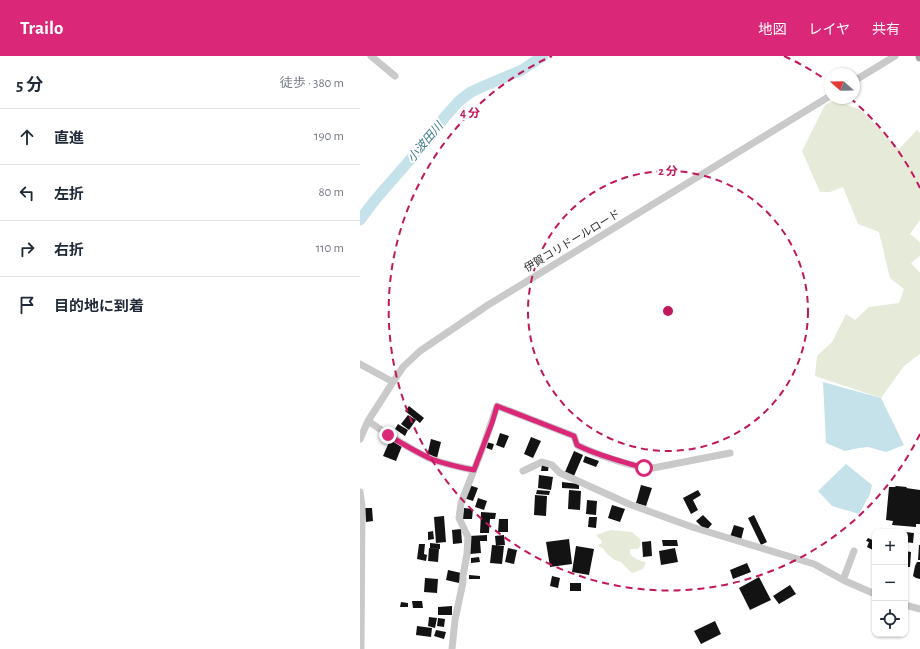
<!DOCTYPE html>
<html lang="ja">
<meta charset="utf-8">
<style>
:root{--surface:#fff;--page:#f6f6f7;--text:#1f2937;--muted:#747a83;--line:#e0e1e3;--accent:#db2777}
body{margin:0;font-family:"Alegreya Sans","Noto Sans JP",sans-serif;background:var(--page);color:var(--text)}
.controls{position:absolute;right:12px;bottom:12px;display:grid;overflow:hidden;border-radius:8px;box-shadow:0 1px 3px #0004}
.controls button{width:36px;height:36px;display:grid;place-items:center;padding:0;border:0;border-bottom:1px solid var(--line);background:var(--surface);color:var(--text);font:20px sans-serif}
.compass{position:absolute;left:464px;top:12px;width:36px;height:36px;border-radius:50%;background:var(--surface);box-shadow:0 1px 3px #0004;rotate:290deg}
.stop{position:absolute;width:12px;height:12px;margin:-9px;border:3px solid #db2777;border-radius:50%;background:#fff}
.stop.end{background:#db2777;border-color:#fff;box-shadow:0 1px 4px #0008}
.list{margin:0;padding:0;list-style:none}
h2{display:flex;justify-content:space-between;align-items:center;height:52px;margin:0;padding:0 16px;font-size:17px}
h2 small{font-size:13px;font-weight:400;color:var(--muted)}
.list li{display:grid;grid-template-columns:26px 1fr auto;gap:12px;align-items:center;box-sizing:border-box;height:56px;padding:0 16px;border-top:1px solid var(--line)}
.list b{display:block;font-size:15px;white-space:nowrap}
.list em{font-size:13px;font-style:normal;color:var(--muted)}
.icon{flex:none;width:22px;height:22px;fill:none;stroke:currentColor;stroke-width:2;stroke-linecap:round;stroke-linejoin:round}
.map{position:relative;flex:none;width:560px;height:593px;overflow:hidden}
header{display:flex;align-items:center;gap:24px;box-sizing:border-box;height:56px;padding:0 20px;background:var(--accent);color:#fff}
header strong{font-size:19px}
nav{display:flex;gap:22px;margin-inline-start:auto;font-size:14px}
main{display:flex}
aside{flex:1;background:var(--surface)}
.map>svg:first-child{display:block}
.green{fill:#e5ead9}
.water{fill:#c5e2ea}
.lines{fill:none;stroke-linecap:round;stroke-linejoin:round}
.river{stroke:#c5e2ea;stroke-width:11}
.building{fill:#131313}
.minor{stroke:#c9c9c9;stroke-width:7}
.major{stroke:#a4a4a4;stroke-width:9}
.route{stroke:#db2777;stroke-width:5}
.ring{fill:none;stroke:#c2185b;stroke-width:2;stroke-dasharray:7 5}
.labels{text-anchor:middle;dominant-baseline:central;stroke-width:4;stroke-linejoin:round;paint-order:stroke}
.street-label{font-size:11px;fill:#2c2c2c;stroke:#fff}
.water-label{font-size:12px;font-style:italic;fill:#3b7b8d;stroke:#fff}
.centre{fill:#c2185b;stroke:#fff;stroke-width:2}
.ring-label{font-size:12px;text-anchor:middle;font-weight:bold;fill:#c2185b;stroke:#fff;stroke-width:4;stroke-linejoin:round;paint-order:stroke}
</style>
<header>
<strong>Trailo</strong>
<nav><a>地図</a><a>レイヤ</a><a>共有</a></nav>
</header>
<main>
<aside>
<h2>5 分<small>徒歩 · 380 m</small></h2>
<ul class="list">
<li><svg class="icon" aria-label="ahead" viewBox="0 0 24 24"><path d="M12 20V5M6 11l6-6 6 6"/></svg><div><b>直進</b></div><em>190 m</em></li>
<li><svg class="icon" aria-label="left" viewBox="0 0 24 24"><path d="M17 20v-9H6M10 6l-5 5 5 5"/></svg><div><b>左折</b></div><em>80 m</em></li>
<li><svg class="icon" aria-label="right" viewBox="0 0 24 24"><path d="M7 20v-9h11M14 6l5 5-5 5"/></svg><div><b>右折</b></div><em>110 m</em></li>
<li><svg class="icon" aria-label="arrive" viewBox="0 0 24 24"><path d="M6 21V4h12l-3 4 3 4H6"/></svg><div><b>目的地に到着</b></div></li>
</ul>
</aside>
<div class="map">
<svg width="560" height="593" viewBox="0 0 560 593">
<rect width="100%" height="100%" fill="#fff"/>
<path class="green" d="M474 44 501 54 539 93 557 74 560 77V164L550 178 560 186V200L551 207 560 217V298L544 310 521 342 455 320 457 300 472 286 486 258 495 264 509 251 539 247 544 233 530 222 519 176 498 168 483 131 470 136H460L442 95 465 49Z
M251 474 272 476 280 483 281 489 278 493H270V498C275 503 279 505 286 506L283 513 272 517 261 506 255 504 247 498 243 492 239 491V488H241L242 485 236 479Z"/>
<path class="water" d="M463 326 521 342 544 389 526 396 508 391 499 392 485 395 466 387Z
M486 408 512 429 510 438 499 458 472 450 458 435Z"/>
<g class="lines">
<path class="river" d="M0 164 15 144 69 82 84 62 99 45 111 36 124 30 162 14 183 0"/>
</g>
<path class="building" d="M49 350 64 362 60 367 45 355Z
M48 359 56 364 49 374 41 368Z
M38 368 48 374 45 380 35 373Z
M140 377 149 380 144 392 136 389Z
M171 381 181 385 173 402 164 398Z
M71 383 81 386 77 402 67 400Z
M30 384 42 390 36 405 23 400Z
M126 386 134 388 132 394 124 391Z
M214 395 223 399 214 420 205 416Z
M225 400 239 405 236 411 223 406Z
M182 408 189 409 188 415H181Z
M179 419 193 421 191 434 178 432Z
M202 426 219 428V433L202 432Z
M109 429 118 432 113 445 104 442Z
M281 429 292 432 286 450 276 447Z
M536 430 547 431 546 432 560 434V468H556V471L532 469 533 465 526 464 529 431H535Z
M177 434 190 435 189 439 176 438Z
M209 434 221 435 220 454 208 453Z
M338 434 341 439 333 444 338 454 331 458 323 442Z
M175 439 187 440 186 460 174 459Z
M118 442 127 445 124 454 115 451Z
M227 444 237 445 236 459 226 458Z
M252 449 265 453 260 466 248 462Z
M5 452H12L13 465 6 466Z
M104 452 113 453 112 463H103Z
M121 456 136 457 135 463H130L129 477H120Z
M343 459 352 468 346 475 336 465Z
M394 459 407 486 401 489 388 462Z
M84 460 86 486 76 487 74 461Z
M229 461H237L236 472 228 471Z
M139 463H148V476H138Z
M374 469 384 472 381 484 370 481Z
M101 473 102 487 93 488 92 474Z
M73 475 74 483 68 484V476Z
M545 476 554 477 553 487 545 486Z
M127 479V485H120L121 497 110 498 109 480Z
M144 479 145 489 136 490 135 480Z
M508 482 515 485V489L513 494 507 491 509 486 506 485Z
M209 483 212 508 190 511 186 486Z
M302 484H317L318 490H303Z
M291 485 292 500 283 501 282 486Z
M70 487 80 488V493L70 492Z
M59 488H65L64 498 67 499 66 505 57 503Z
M132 489 144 490 142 508 130 507Z
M559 489H560V504H558Z
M216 490 234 493 229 519 212 516Z
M69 492 79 493 78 506 68 505Z
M148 492 157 494 154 508 145 506Z
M315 492 318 506 301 509 299 495Z
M545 495 551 496 550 511H545Z
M119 501 120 506 111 507V502Z
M557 506H560V523L556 522 553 520 555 510Z
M387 507 391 516 373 523 370 514Z
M88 514 101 517 99 527 86 524Z
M109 519 120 520V523H109Z
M192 520 200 522 198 532 190 530Z
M399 521 411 544 390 554 379 532Z
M65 522 78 523 77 537 64 536Z
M210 527H221V535H210Z
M430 529 436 538 419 548 413 540Z
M52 545H62L63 552H53Z
M41 546 48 547V551H40Z
M92 550V559H78V551Z
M69 561 77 562 75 572 68 570Z
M78 562 85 563 84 571 77 570Z
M355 565 361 578 341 588 334 575Z
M57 570 72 572 71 581 56 579Z
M76 574 86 576 84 583 74 580Z"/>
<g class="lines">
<path class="minor" d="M11 0 35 20
M494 25 535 0
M0 308 33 326
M8 365C27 378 47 392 69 402 83 408 99 411 114 414
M0 383 8 365 33 326 43 311 60 295 128 249 470 40
M163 415 182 406 192 409 200 417 269 448 332 471 454 508 483 524 515 538
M0 436 2 450 1 593
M483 524 494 495
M545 549 560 553
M92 593 95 564 103 526V520L107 498 108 481 99 462 101 447 123 391 137 350 214 380 217 389C235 398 274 412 293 412L370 397"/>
<path class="major" d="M560 0V1"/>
</g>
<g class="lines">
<path class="route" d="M28 379C41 387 55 395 69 402 83 408 99 411 114 414L132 367 137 350 214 380 217 389C238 400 262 405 284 412"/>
</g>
<g class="ring">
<circle cx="308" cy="255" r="140"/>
<path d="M560 378A280 280 0 1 1 192 0M424 0A280 280 0 0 1 469 26M490 42A280 280 0 0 1 560 132"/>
</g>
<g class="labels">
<g class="street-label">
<text transform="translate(212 185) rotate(-31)">伊賀コリドールロード</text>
</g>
<g class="water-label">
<text transform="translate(65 86) rotate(-50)">小波田川</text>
</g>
</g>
<circle cx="308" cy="255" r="6" class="centre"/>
<g class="ring-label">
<text x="110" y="61">4 分</text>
<text x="308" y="119">2 分</text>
</g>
</svg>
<div class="controls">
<button>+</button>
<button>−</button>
<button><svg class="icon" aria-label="locate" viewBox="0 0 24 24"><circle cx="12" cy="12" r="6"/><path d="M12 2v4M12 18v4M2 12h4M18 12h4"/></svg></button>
</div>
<svg class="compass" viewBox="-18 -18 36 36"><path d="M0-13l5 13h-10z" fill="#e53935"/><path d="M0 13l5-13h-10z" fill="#747a83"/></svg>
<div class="stop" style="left:284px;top:412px"></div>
<div class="stop end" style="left:28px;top:379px"></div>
</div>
</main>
